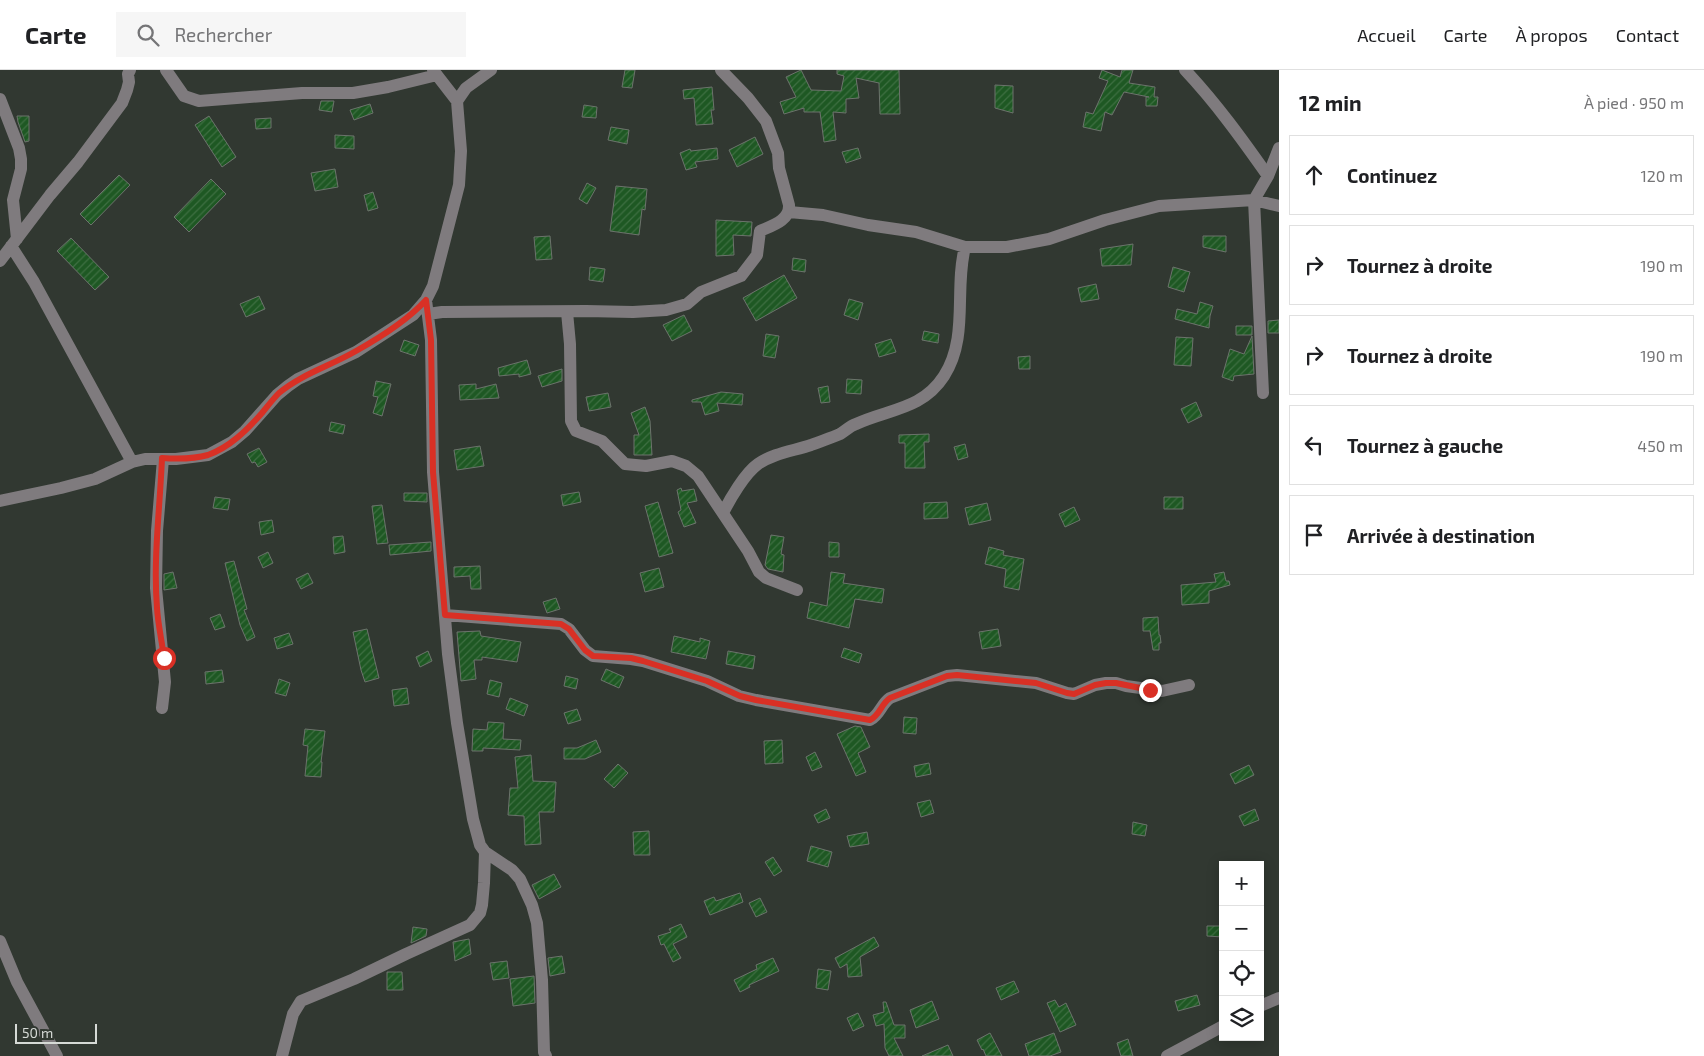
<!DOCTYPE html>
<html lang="fr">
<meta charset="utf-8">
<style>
:root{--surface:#fff;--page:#f6f6f6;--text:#202124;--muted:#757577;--line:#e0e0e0}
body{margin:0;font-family:"Exo 2",sans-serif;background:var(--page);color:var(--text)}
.controls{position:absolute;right:15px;bottom:15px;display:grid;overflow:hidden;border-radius:0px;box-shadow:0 2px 12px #0003}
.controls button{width:45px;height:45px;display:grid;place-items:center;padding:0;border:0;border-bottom:1px solid var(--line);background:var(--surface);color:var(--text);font:25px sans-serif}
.scale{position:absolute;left:15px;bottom:12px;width:82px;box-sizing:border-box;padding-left:5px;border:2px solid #d6dad6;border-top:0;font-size:14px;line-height:18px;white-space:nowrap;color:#d6dad6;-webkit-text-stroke:4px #313831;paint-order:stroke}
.stop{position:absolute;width:15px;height:15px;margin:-11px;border:4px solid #d93025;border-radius:50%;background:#fff}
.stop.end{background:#d93025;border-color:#fff;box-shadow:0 1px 5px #0008}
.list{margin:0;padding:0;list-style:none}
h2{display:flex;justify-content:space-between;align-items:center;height:65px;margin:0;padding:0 20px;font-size:21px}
h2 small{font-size:16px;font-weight:400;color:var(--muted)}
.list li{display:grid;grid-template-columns:32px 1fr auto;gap:15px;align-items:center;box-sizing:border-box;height:80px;margin:0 10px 10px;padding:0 10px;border:1px solid var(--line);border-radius:0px}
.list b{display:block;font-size:19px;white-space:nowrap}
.list em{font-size:16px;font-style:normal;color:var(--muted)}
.icon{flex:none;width:28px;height:28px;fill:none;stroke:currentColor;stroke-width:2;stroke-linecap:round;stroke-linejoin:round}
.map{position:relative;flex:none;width:1279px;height:986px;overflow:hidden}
header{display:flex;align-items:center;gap:30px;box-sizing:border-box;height:70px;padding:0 25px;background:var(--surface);border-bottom:1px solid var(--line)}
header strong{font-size:24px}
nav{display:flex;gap:28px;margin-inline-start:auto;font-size:18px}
.search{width:350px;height:45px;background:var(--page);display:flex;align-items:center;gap:12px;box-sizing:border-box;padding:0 18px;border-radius:0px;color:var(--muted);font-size:19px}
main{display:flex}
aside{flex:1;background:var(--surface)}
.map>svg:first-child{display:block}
.building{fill:url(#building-hatch);stroke:#6c736c}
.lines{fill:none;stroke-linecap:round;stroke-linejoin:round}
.minor{stroke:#7f7b7e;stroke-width:12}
.route{stroke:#d93025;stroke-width:6}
</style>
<header>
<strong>Carte</strong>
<div class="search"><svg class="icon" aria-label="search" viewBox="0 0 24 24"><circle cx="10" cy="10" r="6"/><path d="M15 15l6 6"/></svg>Rechercher</div>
<nav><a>Accueil</a><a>Carte</a><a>À propos</a><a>Contact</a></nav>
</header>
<main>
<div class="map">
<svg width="1279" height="986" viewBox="0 0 1279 986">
<defs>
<pattern id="building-hatch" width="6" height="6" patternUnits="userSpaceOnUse" patternTransform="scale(1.25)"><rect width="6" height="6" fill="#1e5823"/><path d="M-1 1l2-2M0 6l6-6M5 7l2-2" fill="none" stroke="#3e6f42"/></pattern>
</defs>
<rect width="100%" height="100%" fill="#313831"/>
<path class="building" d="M625 0H635L632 18 622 17Z
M801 0 811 20 841 21 844 6 837 4V0H899L900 44H880L879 13 856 8 859 28 846 29V43L833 42 836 70 824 72 820 42H804V38L784 44 780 32 796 27 786 7Z
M1102 0 1120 7 1122 0H1133L1129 13 1155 17 1154 27H1158L1157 36H1146V27H1149L1124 22 1112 45 1105 42 1101 61 1083 57 1086 42 1093 44 1108 11 1099 8Z
M995 15 1013 16V43L995 38Z
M712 17 714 40H711L713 54 696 55 694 28 684 29 683 20Z
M321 31H334L332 42 319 40Z
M370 34 373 43 354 50 350 40Z
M584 35 597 37 596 48 582 47Z
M17 46H29V71L25 72 18 52Z
M209 46 236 87 222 97 195 55Z
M271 48V58L256 59 255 49Z
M611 57 629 60 627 74 608 70Z
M335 65 354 66V79L335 78Z
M755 67 763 84 737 97 729 80Z
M717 78 718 89 695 92 697 97 686 100 680 83 690 79 691 81Z
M858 78 861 88 846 93 842 82Z
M335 99 338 117 315 121 311 103Z
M119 105 130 115 91 155 80 144Z
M211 109 226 124 189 162 174 147Z
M587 113 596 118 587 134 579 129Z
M616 116 647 119 645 140 642 139 639 165 610 161Z
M373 122 378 138 368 141 364 125Z
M716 150 752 152 751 166 733 165 734 185 716 186Z
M550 166 552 189 536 190 534 167Z
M1203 166H1226V182L1203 177Z
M71 168 109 207 95 220 57 181Z
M1133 174 1131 195 1102 196 1100 179Z
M793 188 806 190 805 202 792 200Z
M590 197 605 199 603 212 589 210Z
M1173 197 1190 202 1184 222 1168 217Z
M784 205 797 228 756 251 743 228Z
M1096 214 1099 229 1081 232 1078 218Z
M259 226 265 239 246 247 240 234Z
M849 229 863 233 858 250 844 245Z
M1200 232 1213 236 1210 246 1209 258 1175 249 1177 239 1197 244Z
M684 245 692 261 672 271 663 255Z
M1279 250V263H1268V251Z
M1236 256H1252V265H1236Z
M924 261 939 264 938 273 922 270Z
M766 264 779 266 775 288 763 286Z
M1252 266 1254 304 1234 306 1233 311 1222 307 1230 279 1244 284Z
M1176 267 1193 268 1191 296 1174 295Z
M891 269 896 282 879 287 875 274Z
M404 270 419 275 415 286 400 281Z
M1030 286V299H1019L1018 287Z
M527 290 531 304 519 307V304L499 306 498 298Z
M562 299V311L542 317 538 306Z
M847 309 862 310 861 324 846 323Z
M376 311 391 314 382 346 373 343 378 327 373 326Z
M476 314V319L496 314 499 328 460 330 459 315Z
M828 316 830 332 821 333 818 318Z
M721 322 743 324 742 335 717 333 719 341 705 345 701 332H692V330Z
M608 323 611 337 589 341 586 327Z
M1196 332 1202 346 1188 353 1181 339Z
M645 337 650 351 652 385H634V365H639L631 343Z
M331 352 345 355 343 364 329 361Z
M929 364V372H924L925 398H905V373H899V365Z
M965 374 968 387 958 390 954 377Z
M480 376 484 396 457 400 454 380Z
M259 378 267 392 258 397 255 392 252 393 247 384Z
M681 418 682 421 694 419 697 431 687 433 696 453 684 457 678 442 681 440 677 420Z
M579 422 581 432 563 436 561 425Z
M404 423H427V432L404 431Z
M215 427 230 429 228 440 213 438Z
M1164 427H1183V439H1164Z
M658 432 673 483 659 487 645 436Z
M947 432 948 448 924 449V433Z
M987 433 991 450 969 455 965 438Z
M382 435 388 473 377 474 372 436Z
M1074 437 1080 450 1065 457 1059 444Z
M272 450 274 462 261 465 259 452Z
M771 465 784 467 781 484 784 485 783 502 768 499 765 495Z
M343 466 345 482 334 484 333 467Z
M431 472V481L390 485 389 475Z
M829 472 839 473V487H829Z
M989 477 1004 481 1003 485 1024 489 1019 520 1004 517 1006 499 985 494Z
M268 482 273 493 263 498 258 487Z
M234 491 247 539 244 540 255 567 247 571 240 555 225 493Z
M480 496 481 519H471L470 506 454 507V497Z
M659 498 664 517 645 522 640 503Z
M173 502 177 518 164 520V504Z
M831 502 845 504 843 513 884 519 882 533 855 529 849 558 807 548 810 532 827 536Z
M1224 502 1226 511H1229L1230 515 1209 521V533L1182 535 1181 515 1216 512 1214 504Z
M308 503 313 513 301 519 296 509Z
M556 528 560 539 547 543 543 532Z
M220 544 225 557 215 560 210 548Z
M1158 547 1159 565H1160L1161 573H1159V580H1153L1150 561H1143V548Z
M367 559 379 608 365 612 361 600 353 562Z
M998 559 1001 576 982 579 979 562Z
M480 561 481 566 521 572 517 592 482 587V590H474L476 609 461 611 457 562Z
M289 563 293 574 277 579 274 568Z
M674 566 700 572V568L710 571 706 589 671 582Z
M844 578 862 584 859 593 841 587Z
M428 581 432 591 420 597 416 587Z
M728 581 755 586 753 599 726 594Z
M606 599 624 607 619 618 601 610Z
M222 600 224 612 206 614 205 602Z
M566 606 578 609 576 619 564 616Z
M279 609 290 613 286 626 275 623Z
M490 610 502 613 499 627 487 624Z
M407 618 409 634 394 636 392 620Z
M510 628 528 635 524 646 506 639Z
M577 639 581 650 568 654 564 643Z
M904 647 917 648 916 664 903 663Z
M488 652 504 653 503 669 521 670 520 680 483 678V681H472L473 659 487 660Z
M855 656 861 657 870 677 858 683 866 702 856 706 837 664Z
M305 659 325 661 321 692H322L321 707 305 706 308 676 303 675Z
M596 670 601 682 585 689H564V678H577Z
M782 670 783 693 765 694 764 671Z
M815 682 822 697 812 701 806 687Z
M531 685 533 711 556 712 554 742H539L541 774 525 775 524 746 508 745 510 718H518L515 687Z
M929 693 931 704 916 707 914 696Z
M618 694 628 703 614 718 604 709Z
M1249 695 1254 705 1235 714 1230 704Z
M930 730 934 743 921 747 917 733Z
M826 739 830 748 818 753 814 745Z
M1255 739 1259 750 1244 756 1239 746Z
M1133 752 1147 755 1145 766 1132 764Z
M649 761 650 785H634L633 762Z
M867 762 869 774 850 777 847 766Z
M811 776 832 782 828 797 807 791Z
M773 787 782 801 774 806 765 792Z
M554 804 561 817 539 829 532 815Z
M740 823 743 832 710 845 704 831 714 827 716 831Z
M760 828 767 842 756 847 749 833Z
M681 854 687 867 673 874 681 888 673 892 664 874 661 875 658 866 671 862 669 859Z
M1207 856H1223V867L1207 866Z
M413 857 427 859 426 866 411 873Z
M874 867 879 876 860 887 862 906 848 907 847 894 840 898 835 888Z
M469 869 471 884 455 891 453 872Z
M562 886 565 903 550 906 548 888Z
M773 888 779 901 749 915 750 917 740 922 734 910 757 899 756 895Z
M507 891 509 908 493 910 490 893Z
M818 899 831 901 828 920 816 918Z
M387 902H402L403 920H387Z
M534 906 535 933 513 936 510 909Z
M1014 911 1019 922 1001 930 996 918Z
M1197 925 1200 935 1178 941 1175 931Z
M1055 930 1059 937 1066 933 1076 955 1060 962 1047 933Z
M932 931 939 949 916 958 910 940Z
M883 932H886L894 955H905V968H894L903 986H889L885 978 884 954 876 956 873 945 884 942Z
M858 943 864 956 853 961 847 948Z
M990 963 1002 986H986L983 979 982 980 977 970Z
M1054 963 1061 982 1050 986H1029L1025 974Z
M1128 969 1133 986H1121L1117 973Z
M948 975 953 986H922Z"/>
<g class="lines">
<path class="minor" d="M166 0 184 26 199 31 302 23H353L388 17 437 5
M1185 0C1216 33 1242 69 1268 106
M0 29 19 78 21 89V99L13 130 17 169
M457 31 466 18 491 0
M789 142 823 145 868 155 916 162 965 177H1007L1049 169 1105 150 1159 136 1254 130 1279 136
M11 176 34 212 132 392
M0 191 50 125 78 92 122 33 127 20 129 12 128 4 130 0
M426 230 431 270 433 402 448 584 457 653 473 749 480 775 485 782 512 800 520 809 532 835 537 853 542 910 544 982 546 986
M567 242 570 274 571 351 576 361 602 371 625 394 646 396 672 391 686 396 698 406 748 481 759 502 766 508 797 520
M428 244 442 242 586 241 633 242 666 240 687 234 701 222 741 206 757 185 760 161C771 156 790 151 789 135L779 98 778 83 766 51 748 28 721 0
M1263 323 1254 130 1268 106 1279 78
M0 431 61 418 95 409 132 392 145 389H176L208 385 232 372 245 361 277 325 288 316 298 309 356 282 413 245 426 230 433 216 459 115 461 81 457 31 433 0
M723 443C730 429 745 403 758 394 774 383 793 381 811 375 821 371 831 368 840 364 845 361 850 356 856 354 888 339 922 340 944 306 969 267 954 220 965 177
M445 545 561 554 569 559 585 580 593 586 631 589 643 591 707 611 739 626 756 630 870 650C880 645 881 634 890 628L947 606 957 605 1036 613 1067 623 1074 624 1095 615 1106 613H1116L1126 616 1162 621 1189 615
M162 638 165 612 156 518 157 461 163 389
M0 871 17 912 57 986
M1260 936 1279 928
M282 986 293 944 301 931 354 909 406 884 470 855 480 843 482 835 484 813 485 782
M1167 986 1223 956"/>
</g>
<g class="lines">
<path class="route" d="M164 588C162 571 158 555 157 538 153 488 160 438 162 388 177 389 194 389 208 385 230 377 247 360 262 343 267 337 273 329 279 323 302 304 330 296 356 281 381 267 407 251 426 230L431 270 433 402 445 545 561 554 569 559 585 580 593 586 631 588 643 591 707 611 740 626 756 630 870 650C880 645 881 634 890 628L947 606 957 605 1036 613 1067 623 1074 624 1095 615 1106 613H1116L1150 620"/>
</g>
</svg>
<div class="controls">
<button>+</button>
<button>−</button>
<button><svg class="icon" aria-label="locate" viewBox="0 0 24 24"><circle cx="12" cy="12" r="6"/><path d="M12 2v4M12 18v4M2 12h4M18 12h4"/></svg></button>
<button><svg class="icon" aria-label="layers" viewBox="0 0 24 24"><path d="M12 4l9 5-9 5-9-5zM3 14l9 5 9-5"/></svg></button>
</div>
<div class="scale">50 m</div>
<div class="stop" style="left:164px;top:588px"></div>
<div class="stop end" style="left:1150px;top:620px"></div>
</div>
<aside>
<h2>12 min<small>À pied · 950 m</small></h2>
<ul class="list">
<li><svg class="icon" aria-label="ahead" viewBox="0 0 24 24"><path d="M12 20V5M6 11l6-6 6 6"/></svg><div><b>Continuez</b></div><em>120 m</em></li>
<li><svg class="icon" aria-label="right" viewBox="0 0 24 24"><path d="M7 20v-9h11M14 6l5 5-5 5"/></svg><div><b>Tournez à droite</b></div><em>190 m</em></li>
<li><svg class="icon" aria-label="right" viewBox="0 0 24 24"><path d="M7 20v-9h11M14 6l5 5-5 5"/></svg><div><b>Tournez à droite</b></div><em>190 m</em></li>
<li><svg class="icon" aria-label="left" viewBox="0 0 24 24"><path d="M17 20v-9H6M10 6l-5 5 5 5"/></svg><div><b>Tournez à gauche</b></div><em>450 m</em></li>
<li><svg class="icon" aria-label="arrive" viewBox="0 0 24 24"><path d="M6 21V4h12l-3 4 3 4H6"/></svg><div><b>Arrivée à destination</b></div></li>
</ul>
</aside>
</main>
